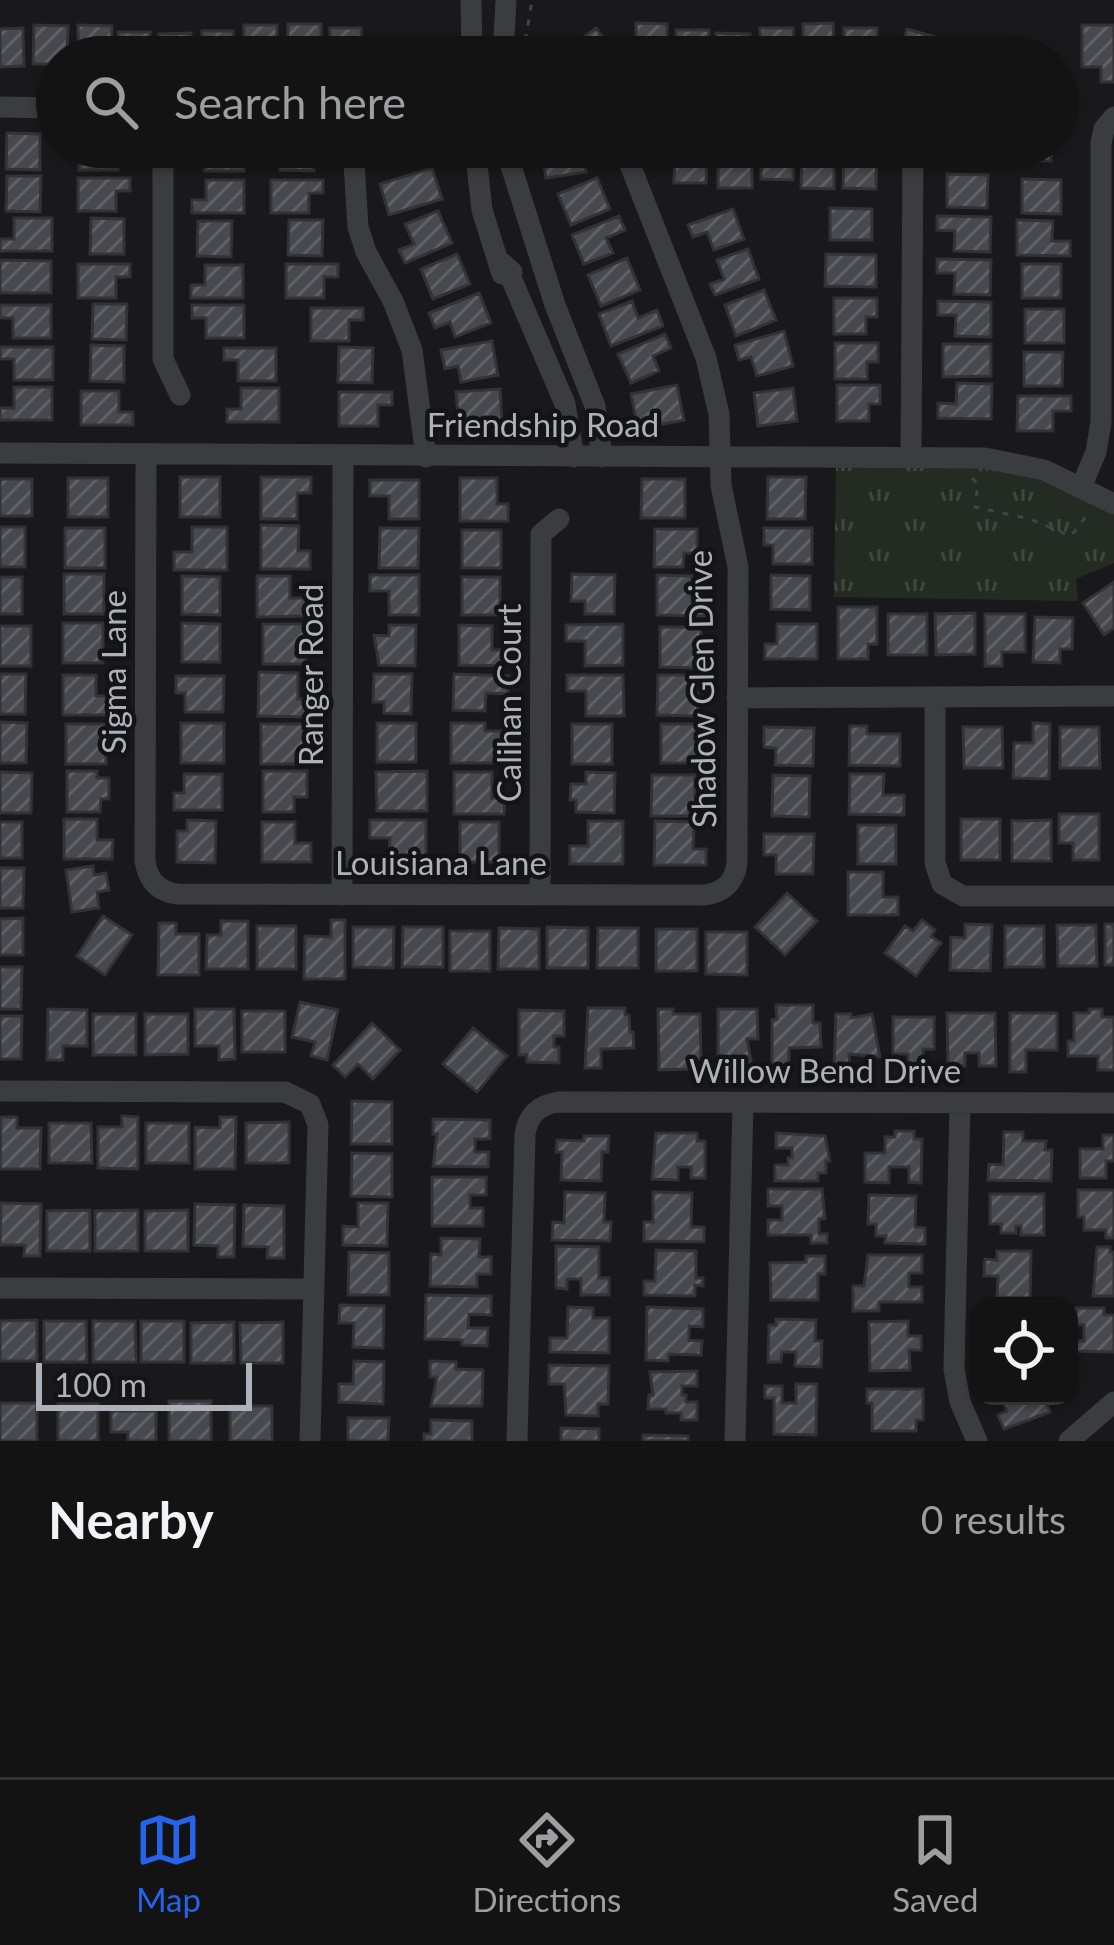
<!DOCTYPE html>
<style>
:root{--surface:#131314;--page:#202022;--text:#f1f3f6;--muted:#9d9ea0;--line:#323234;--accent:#2563eb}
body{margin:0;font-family:Lato,sans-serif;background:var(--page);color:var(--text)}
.controls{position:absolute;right:36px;bottom:36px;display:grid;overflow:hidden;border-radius:24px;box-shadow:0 3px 9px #0004}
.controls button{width:108px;height:108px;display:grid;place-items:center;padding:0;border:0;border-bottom:3px solid var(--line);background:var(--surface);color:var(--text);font:60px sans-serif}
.scale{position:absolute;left:36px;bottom:30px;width:216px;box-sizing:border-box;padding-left:12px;border:6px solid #acb2ba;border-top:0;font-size:33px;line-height:42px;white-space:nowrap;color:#acb2ba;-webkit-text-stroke:9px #141416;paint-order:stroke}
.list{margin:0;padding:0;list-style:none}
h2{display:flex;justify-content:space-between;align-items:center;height:156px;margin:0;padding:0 48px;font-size:51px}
h2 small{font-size:39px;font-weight:400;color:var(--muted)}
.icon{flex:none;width:66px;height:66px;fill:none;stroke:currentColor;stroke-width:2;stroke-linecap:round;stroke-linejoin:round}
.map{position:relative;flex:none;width:1114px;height:1441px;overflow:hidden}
.search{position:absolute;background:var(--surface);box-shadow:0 3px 9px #0004;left:36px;right:36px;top:36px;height:132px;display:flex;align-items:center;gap:30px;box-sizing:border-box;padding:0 42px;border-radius:66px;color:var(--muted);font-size:45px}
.sheet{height:336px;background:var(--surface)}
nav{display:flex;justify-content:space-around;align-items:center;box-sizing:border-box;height:168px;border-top:3px solid var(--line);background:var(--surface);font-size:33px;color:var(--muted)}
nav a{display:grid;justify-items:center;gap:6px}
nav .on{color:var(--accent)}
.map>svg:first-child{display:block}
.park{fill:url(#park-tufts)}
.building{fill:url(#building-hatch);stroke:#333337;stroke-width:3}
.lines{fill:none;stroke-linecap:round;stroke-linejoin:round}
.path{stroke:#404347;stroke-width:3;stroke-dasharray:6 9;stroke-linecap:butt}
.minor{stroke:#3a3c40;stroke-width:21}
.labels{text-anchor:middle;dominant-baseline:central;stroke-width:9;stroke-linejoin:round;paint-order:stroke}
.street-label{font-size:33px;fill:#acb2ba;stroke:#141416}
</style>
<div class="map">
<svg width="1114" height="1441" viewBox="0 0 1114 1441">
<defs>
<pattern id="park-tufts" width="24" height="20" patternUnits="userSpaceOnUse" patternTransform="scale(3)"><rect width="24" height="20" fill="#232b23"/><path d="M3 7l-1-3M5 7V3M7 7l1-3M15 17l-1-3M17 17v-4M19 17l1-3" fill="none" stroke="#404741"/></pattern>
<pattern id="building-hatch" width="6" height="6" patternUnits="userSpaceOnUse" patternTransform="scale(3)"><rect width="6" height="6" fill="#48494e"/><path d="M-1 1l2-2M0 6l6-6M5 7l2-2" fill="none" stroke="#606165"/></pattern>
</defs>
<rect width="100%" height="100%" fill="#19191b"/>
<path class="park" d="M836 465 1005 466 1056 482 1114 515V563L1076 579 1078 601 834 597Z"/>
<path class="building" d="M636 23 667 24V57H636Z
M833 23 834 57H803V24Z
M288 24H321V57H287Z
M34 25 68 26 67 57H57V80H51V64H33Z
M78 25 112 26 111 57H78Z
M244 25H277V57H243Z
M1082 25H1114V82H1101V67H1082Z
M23 28 24 66 0 67V29Z
M330 28H361V57H330Z
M596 28 617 57H576L569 48Z
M760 28H793L794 57H760Z
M844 28H877V57H844Z
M907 29 939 38 933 57H899Z
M676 30H709V57H676Z
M202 31H233L234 57H202Z
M118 32H150V57H119Z
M191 33V57H160L159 34Z
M716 33 750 34 749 57H716Z
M1057 61 1072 81 1059 91 1069 105 1057 113Z
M7 133 40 134V170L6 169Z
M79 147H132V150H118V170H79Z
M192 147H244V171H205V150H192Z
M280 147H314V171L280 170Z
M381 147H433V155H382Z
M541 147H594L596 154 583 156 586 172 546 178Z
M675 147H707L706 183H674Z
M718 147H752V188H718Z
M761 147H793V180L761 179Z
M821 147H834V189L801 188 802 154H821Z
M864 147H877L876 189 843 188 844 154H863Z
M940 147H992V160L939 159Z
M1015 147H1051V161H1015Z
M432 168 442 199 389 215 380 184Z
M947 174 988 175 987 208 947 207Z
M7 176H41L40 212 6 211Z
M78 178H130V191H116V211H78Z
M597 178 610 209 571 225 558 194Z
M1022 179 1061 180V214L1022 213Z
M206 180H244V213H192V200H206Z
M271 180H323V193H309V213H271Z
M830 208 872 209V240H830Z
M733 209 744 239 714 250 707 232 693 237 688 225Z
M438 211 452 243 405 263 399 250 414 244 405 224Z
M619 216 625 230 606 238 613 253 584 264 572 235Z
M937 216 991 217 990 252 954 251 955 231 937 230Z
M14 218H52V251H0V239H14Z
M91 218 124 219V254H90Z
M289 220H323L322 256 288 255Z
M1017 220 1053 221 1052 241H1070V256L1017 255Z
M198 221H232L231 257 197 256Z
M748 249 759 279 715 295 710 284 724 279 717 260Z
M457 254 470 284 433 299 421 269Z
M826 254 876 255V287L825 286Z
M627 258 640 290 601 306 588 275Z
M937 259 991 260 990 295 954 294 955 273H937Z
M0 260 51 261V293H0Z
M78 264H130V277H116V298H78Z
M286 264H338V277H324V298H286Z
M1022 264H1061V298H1022Z
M205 265H243V298H191V285H205Z
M764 290 776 320 736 336 725 305Z
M479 293 491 323 455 337 450 322 435 328 429 313Z
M834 298H877V317H866V334H834Z
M632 301 638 318 657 310 663 326 611 346 599 314Z
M938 301 991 302V337L955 336 956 315H938Z
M93 304H127L126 340 92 339Z
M0 305H51V338H13V318H0Z
M192 305H244V338H206V318H192Z
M311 308H363V320H349V341H311Z
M1025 309H1064V343H1025Z
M784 331 793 366 757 376 751 357 739 360 735 345Z
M665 334 671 348 653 356 659 371 631 383 618 354Z
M492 341 498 375 461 382 458 366 445 369 441 350Z
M835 343H878V362H867V379H835Z
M943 344H991V376L943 377Z
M91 345 124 346V382L90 381Z
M0 347H53V380H14V359H0Z
M339 347 373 348 372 383 338 382Z
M224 348H276V381H238V360H224Z
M1024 352H1063L1062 386H1024Z
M957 383 992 384 991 419 938 418V403L956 404Z
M677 385 684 420 638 429 631 394Z
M837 385H880V404H869V421H837Z
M14 387H52V420H0V408H14Z
M241 388H279V422H227V409H241Z
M793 388 797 421 758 426 754 393Z
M500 389 502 424 459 427 456 392Z
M81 391H119V412H133V425H81Z
M339 392H392V405H378V426H339Z
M1018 396H1071V411H1053V431H1017Z
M180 477H220V517H180Z
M261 477H311V493H297V519H261Z
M768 477H806L805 519H767Z
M68 478H108V517H68Z
M460 478H497V504H508V521H460Z
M0 479H32V516H0Z
M642 479H685V518H641Z
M370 480H419V519H389V496H370Z
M261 525 299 526 298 551H310V569H261Z
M0 527H25V567H0Z
M192 527H227V570H174V552H192Z
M65 528H105V568H65Z
M380 528H419L418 568H379Z
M764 528H812V564H773V545H764Z
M655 529H697V553H684L683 567H654Z
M462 530H501V568H462Z
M64 574H104V614H64Z
M572 574 615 575 614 614H585V601H571Z
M370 575H419V615H389V591H370Z
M657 575 692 576V601H706V616L657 615Z
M771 575 810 576V610L771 609Z
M182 576 220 577V615L182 614Z
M257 576H290V598H310V616L257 617Z
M0 577H22V614H0Z
M462 577H500V615H462Z
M1114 582V628L1104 635 1083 603Z
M838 607H877V644H868V659H838Z
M975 613V654L936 655 935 614Z
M888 614H927V655H888Z
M985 614H1025V652H1002V666H985Z
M1035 617 1073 618 1072 649H1060V663L1033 662Z
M63 623H103V663H63Z
M182 623 220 624V662H182Z
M263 624H306V664H263Z
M623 624V665L585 666V641H566V625Z
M777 624H817V659H765V644H777Z
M389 625H416L415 666 379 665 374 635 389 636Z
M459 625 492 626V650H507V666L459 665Z
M0 626H31V666H0Z
M660 627H701L700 668 660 667Z
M259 672 298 673V699H309V717L258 716Z
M0 674H26L25 714H0Z
M374 674H412L411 714 384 713V702H373Z
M454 674 509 676 508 694 486 693 485 711 453 710Z
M63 675H96V696H112V715H63Z
M567 675H623L624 716H586V691H567Z
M658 675H698V716L657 715Z
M176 676H224L223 712H185V693H176Z
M0 722 27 723 26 763H0Z
M181 723H224V763H181Z
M377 723H416V762H377Z
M451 723H485V731H502V747H495V763H451Z
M1033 723 1050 724 1049 779 1013 778 1014 743H1033Z
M66 724H106V764H66Z
M261 724H304V764H261Z
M572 724H612V764H572Z
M661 724H700V763H661Z
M850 726H867V734H900V766L849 765Z
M764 727 814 728 813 766 775 765 776 748 764 747Z
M963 727H1002L1003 768H964Z
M1060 727H1099L1100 768H1060Z
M67 771H97V778H109V799H101L100 812H67Z
M263 771H307V797H294V812H263Z
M427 771V811H377L376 772Z
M0 772 32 773 31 813H0Z
M454 772H492V798H505L504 814H454Z
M586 772 615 773 614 813 576 812V800H570L571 784H586Z
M184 774H222V810H174V793H184Z
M850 774H884L883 795H904V815L849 814Z
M652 775H695V816H651Z
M773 775 810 776 809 817 772 816Z
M1059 814H1099V860H1073V843H1059Z
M64 819H97V840H113L112 859H64Z
M961 819H1000V860H961Z
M187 820 216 821 215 863 177 862V831H187Z
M370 820H426V855H389L390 838H370Z
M1051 820V861H1012V821Z
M588 821H623V864H570V846H588Z
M655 821 694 822 693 849H706V865H654Z
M0 822H22V858H0Z
M262 822H295V843H311V862H262Z
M460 822H499V862H460Z
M858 825H896V864H858Z
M764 834H814L813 874H776V855H764Z
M93 866 94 875 106 873 109 890 97 892 99 908 72 912 66 870Z
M0 868H24L23 908H0Z
M848 872H883V897H898V915H848Z
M787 893 817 921 785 955 755 927Z
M103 916 132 935 105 975 77 956Z
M23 918V955H0V919Z
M331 920H345V979H304L305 936 331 937Z
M922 920 935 930 931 936 941 943 916 976 885 953 905 926 913 931Z
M221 921H248V969H206L207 935H221Z
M159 923H176V934H199V975H158Z
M965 924 992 925 990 971 950 970 951 937 965 938Z
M1105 924H1114V965H1105Z
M1057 925H1096L1097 966H1058Z
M257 926H296V969H257Z
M1005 926H1044V967H1005Z
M353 927H394L393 968 353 967Z
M403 927H443V967H402Z
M547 927 588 928V968H547Z
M499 928 539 929V969H498Z
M598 928H638V968H597Z
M656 929H697V971H656Z
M450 931H490V971H450Z
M706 932H747V975L706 974Z
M0 967H22L21 1009H0Z
M300 1002 338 1010 327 1060 311 1056 315 1042 292 1037Z
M776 1005H813V1023H820L821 1047 789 1048V1071H772V1020L777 1019Z
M588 1008H625V1015H629L630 1032H633L634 1048 601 1049V1068H585Z
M48 1009 87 1010V1046H63V1060H47Z
M195 1009H234L235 1059 219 1060V1046H195Z
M658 1009H673V1014H700L701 1059H689V1069L659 1070Z
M718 1009H757L758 1039H747L752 1066H718Z
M1089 1009H1102V1017H1114V1070H1098V1056H1068V1041H1074V1013H1089Z
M519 1010 564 1011V1036H554V1047H559V1063L527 1062V1055H519Z
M242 1011H285V1052H242Z
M947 1013H995L996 1066H979V1053H965V1066H948Z
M1010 1013H1057V1050H1026V1072H1010Z
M93 1014H136V1055H93Z
M145 1014H188V1054L145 1055Z
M836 1014H851V1018L872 1014 880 1057 849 1054 850 1069H834Z
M0 1016H22L21 1059H0Z
M893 1017H934V1049H923V1065H908V1054H893Z
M372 1023 400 1050 373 1079 358 1064 345 1077 333 1065Z
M473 1028 507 1056 477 1092 443 1064Z
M352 1101 392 1102V1144H351Z
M122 1116 138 1117V1169L98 1168V1127H122Z
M1 1117H17V1128H41L40 1169H0Z
M220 1117H236L235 1169H195V1127L220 1128Z
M433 1119 490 1120V1139H475V1152H489L488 1167 433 1166 437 1134H433Z
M289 1122V1163H246V1123Z
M49 1123H91L92 1163H49Z
M146 1123H189V1163H146Z
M895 1131H914V1139H922L921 1183 909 1182V1167H889V1183L865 1182V1153H885V1137H895Z
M1004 1132H1023V1141H1046L1045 1150H1052L1051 1181 988 1180 989 1164 1003 1165Z
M656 1133H697V1141H705V1178H691V1167H678V1180L652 1179Z
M776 1133 825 1136 830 1161H826V1173H818V1181H775V1165H788V1158H792V1148H776Z
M1103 1135H1114V1161H1106V1178H1080V1149H1103Z
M584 1136H609L608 1152H602L601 1181 561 1180 562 1152H556L557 1140 584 1141Z
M352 1153 392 1154V1197L351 1196Z
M432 1177H486V1195H470V1208H483V1226H432Z
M768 1189H822L825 1219H819V1234H827V1243H811V1235H768V1220H782V1206H768Z
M1078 1190H1114V1238H1106V1230H1084V1217H1078Z
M565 1192 605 1193 604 1222H611L610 1241 552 1240 553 1222 564 1223Z
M653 1192 692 1193 691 1227H704V1242L644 1241V1222H653Z
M990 1194H1044V1235H1021V1226H1016V1233H1001V1224H990Z
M869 1195 916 1196 915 1227 925 1228V1244L885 1243 886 1236H876V1224H868Z
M1 1203 41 1204 40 1256H24L25 1245H0Z
M358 1203H388L387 1246 343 1245V1226L358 1227Z
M195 1204 235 1205 234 1257H218V1246L194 1245Z
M244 1205 284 1206V1258H267L268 1247 243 1246Z
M90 1210V1251H47V1211Z
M138 1210V1251H95V1211Z
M188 1210V1251H145V1211Z
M441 1238 480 1239 479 1257H491V1274H477V1287L430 1286 431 1254 441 1255Z
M556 1246 599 1247V1278H609V1295H581V1279H567V1289L556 1288Z
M1097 1247H1110V1252H1114V1296H1093Z
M656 1250 696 1251V1278H703V1286L695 1285V1296L644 1295V1281H655Z
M997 1251H1031L1030 1298 997 1297 998 1276H984L985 1259 997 1260Z
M349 1252 389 1253V1295H348Z
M868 1255H922V1273H909V1287H922V1302H879V1311H853V1286H864Z
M806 1256H825V1274H818V1300H771L770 1263 806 1262Z
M426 1295 491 1296V1315L469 1314 468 1328H488L487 1346 462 1345V1340L425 1339Z
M340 1305 384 1306 383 1348 353 1347 354 1323H339Z
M568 1307 593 1308V1318H609V1353L550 1352V1338H567Z
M647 1307 703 1309V1327L689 1326V1340L702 1341 701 1355 669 1354 668 1361 646 1360Z
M1076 1308H1104V1315H1114V1352L1073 1351V1341H1084V1325H1076Z
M776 1319 816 1320 815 1341H822L821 1367 795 1366 796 1352H782L781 1362H768L769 1325H776Z
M37 1320V1361H0V1321Z
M44 1321H86L87 1362H44Z
M93 1321H135L136 1362H93Z
M141 1321H184V1362H141Z
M908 1321V1336H921V1350H909L910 1370 870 1371 869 1322Z
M234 1322V1363H191V1323Z
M283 1322V1363H241L240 1323Z
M354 1361 384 1362 383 1404 339 1402V1384H353Z
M430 1361 456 1362V1369L483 1370 482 1406H431L437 1377H430Z
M549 1365 609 1366 608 1404H598V1416L566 1415 564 1384H549Z
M697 1371V1386H682V1395H686V1402H697V1420H681V1413H666V1409H648L649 1395H653L650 1372Z
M796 1384H817L816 1435 774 1434V1398H765V1386H782V1403H796Z
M867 1389H923V1420H916V1431H872V1403H867Z
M1001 1396H1044L1050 1412 1004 1429 998 1415 1007 1411Z
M169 1401H211V1441H169Z
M0 1403H37V1441H0Z
M58 1404H98V1441H58Z
M230 1406H272V1441H230Z
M111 1411H156V1441H128V1432H111Z
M348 1418H389L388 1441H348Z
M431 1420 472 1421V1441H424V1434H431Z
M561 1428 599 1429V1441H561Z
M643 1435 688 1436V1441H643Z"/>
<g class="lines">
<path class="path" d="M523 55 532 0
M972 478 978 484 975 507 1030 519 1071 536 1090 511"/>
<path class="minor" d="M471 0 472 57
M503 57 506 0
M0 107 57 108
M163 147V359L180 395
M353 147 358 227 366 252 393 301 412 350 426 457
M475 147 482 210 502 274
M505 147 555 305 595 406 602 457
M501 262 512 272 511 278 565 404 574 457
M0 453 985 458 1044 470 1114 504
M146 456 145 861C148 881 159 892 178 894L704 895C723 893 735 882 737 863L738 567 721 485 719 414 706 358 623 147
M911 458 913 147
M1082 485 1096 452 1101 422V143L1104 129 1114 117
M737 698 1114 696
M935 699V863L942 884 963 896H1114
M342 895 343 456
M540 895 541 534 559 519
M0 1091 285 1092 310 1104 318 1125 310 1441
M960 1103 954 1369 960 1402 977 1441
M0 1288 314 1289
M517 1441 525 1134C528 1115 539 1105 558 1102L1114 1103
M735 1441 743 1103
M1069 1441 1114 1402"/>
</g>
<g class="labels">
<g class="street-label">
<text x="543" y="424">Friendship Road</text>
<text transform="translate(113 672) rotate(-90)">Sigma Lane</text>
<text transform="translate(310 675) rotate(-90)">Ranger Road</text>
<text transform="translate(701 689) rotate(-91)">Shadow Glen Drive</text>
<text transform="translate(508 703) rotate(-90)">Calihan Court</text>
<text x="441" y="862">Louisiana Lane</text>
<text x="825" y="1070">Willow Bend Drive</text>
</g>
</g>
</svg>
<div class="controls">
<button><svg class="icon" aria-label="locate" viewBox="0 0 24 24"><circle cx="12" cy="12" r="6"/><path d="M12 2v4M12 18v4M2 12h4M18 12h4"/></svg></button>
</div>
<div class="scale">100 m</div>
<div class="search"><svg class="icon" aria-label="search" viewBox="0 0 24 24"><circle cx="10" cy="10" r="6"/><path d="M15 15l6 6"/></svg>Search here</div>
</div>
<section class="sheet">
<h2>Nearby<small>0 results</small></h2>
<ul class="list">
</ul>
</section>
<nav>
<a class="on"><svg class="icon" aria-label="map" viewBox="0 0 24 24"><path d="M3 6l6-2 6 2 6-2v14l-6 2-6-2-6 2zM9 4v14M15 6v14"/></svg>Map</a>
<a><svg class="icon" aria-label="directions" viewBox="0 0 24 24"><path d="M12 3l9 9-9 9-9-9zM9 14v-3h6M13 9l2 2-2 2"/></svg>Directions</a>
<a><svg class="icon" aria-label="saved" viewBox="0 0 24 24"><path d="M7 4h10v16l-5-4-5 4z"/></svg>Saved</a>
</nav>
